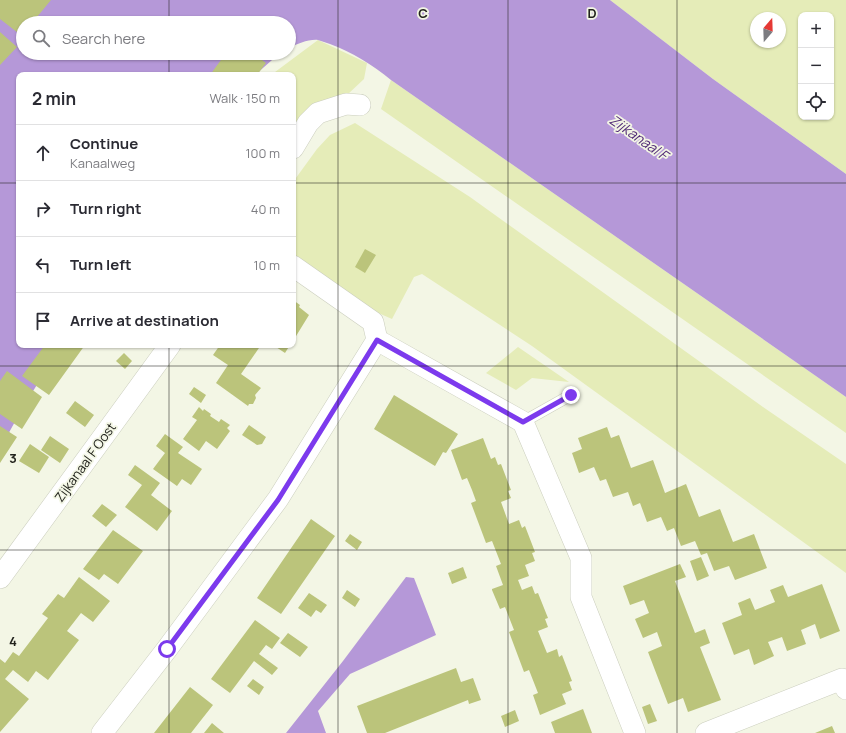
<!DOCTYPE html>
<meta charset="utf-8">
<style>
:root{--surface:#fff;--page:#f7f7f7;--text:#2b2b33;--muted:#7c7c81;--line:#e1e1e2}
body{margin:0;font-family:Manrope,sans-serif;background:var(--page);color:var(--text)}
.controls{position:absolute;right:12px;top:12px;display:grid;overflow:hidden;border-radius:8px;box-shadow:0 1px 3px #0004}
.controls button{width:36px;height:36px;display:grid;place-items:center;padding:0;border:0;border-bottom:1px solid var(--line);background:var(--surface);color:var(--text);font:20px sans-serif}
.compass{position:absolute;left:750px;top:12px;width:36px;height:36px;border-radius:50%;background:var(--surface);box-shadow:0 1px 3px #0004;rotate:19deg}
.stop{position:absolute;width:12px;height:12px;margin:-9px;border:3px solid #7c3aed;border-radius:50%;background:#fff}
.stop.end{background:#7c3aed;border-color:#fff;box-shadow:0 1px 4px #0008}
.list{margin:0;padding:0;list-style:none}
h2{display:flex;justify-content:space-between;align-items:center;height:52px;margin:0;padding:0 16px;font-size:17px}
h2 small{font-size:13px;font-weight:400;color:var(--muted)}
.list li{display:grid;grid-template-columns:26px 1fr auto;gap:12px;align-items:center;box-sizing:border-box;height:56px;padding:0 16px;border-top:1px solid var(--line)}
.list b{display:block;font-size:15px;white-space:nowrap}
.list p{margin:0;font-size:13px;white-space:nowrap;color:var(--muted)}
.list em{font-size:13px;font-style:normal;color:var(--muted)}
.icon{flex:none;width:22px;height:22px;fill:none;stroke:currentColor;stroke-width:2;stroke-linecap:round;stroke-linejoin:round}
.map{position:relative;flex:none;width:846px;height:733px;overflow:hidden}
.search{position:absolute;background:var(--surface);box-shadow:0 1px 3px #0004;left:16px;top:16px;width:280px;height:44px;display:flex;align-items:center;gap:10px;box-sizing:border-box;padding:0 14px;border-radius:22px;color:var(--muted);font-size:15px}
.panel{position:absolute;background:var(--surface);box-shadow:0 1px 3px #0004;left:16px;top:72px;width:280px;height:276px;border-radius:8px}
.map>svg:first-child{display:block}
.green{fill:#e5ecb8;fill-rule:evenodd}
.water{fill:#b598d8}
.building{fill:#bbc47b}
.lines{fill:none;stroke-linecap:round;stroke-linejoin:round}
.service-casing{stroke:#cbcebe;stroke-width:12}
.minor-casing{stroke:#cbcebe;stroke-width:22}
.service{stroke:#fff;stroke-width:11}
.minor{stroke:#fff;stroke-width:21}
.route{stroke:#7c3aed;stroke-width:5}
.grid{fill:none;stroke:#22231d;stroke-width:1;stroke-opacity:0.55}
.labels{text-anchor:middle;dominant-baseline:central;stroke-width:3.5;stroke-linejoin:round;paint-order:stroke}
.street-label{font-size:13px;fill:#22231d;stroke:#f3f6e5}
.water-label{font-size:14px;font-style:italic;fill:#522b77;stroke:#f3f6e5}
.grid-label{font-size:13px;text-anchor:middle;font-weight:bold;fill:#22231d;stroke:#f3f6e5;stroke-width:3.5;stroke-linejoin:round;paint-order:stroke}
</style>
<div class="map">
<svg width="846" height="733" viewBox="0 0 846 733">
<rect width="100%" height="100%" fill="#f3f6e5"/>
<path class="green" d="M610 0H846V174L713 79ZM801 15H831V117H801ZM756 18H780V42H756Z
M318 40 367 63 364 79 347 95 318 102 293 136V75H271Z
M391 80 846 397V433L381 109Z
M355 123 470 197 763 407 846 464V573L532 346 422 274 414 277 392 319 367 308 293 261V182L317 149 330 135Z
M518 347 569 382 532 378 516 390 486 373Z"/>
<path class="water" d="M0 0H610L713 79 846 174V397L391 80C373 65 352 52 330 44 326 43 322 41 318 40 309 39 297 44 289 48V23H23V53H280L255 75H19V345H62L23 407 0 449Z
M406 577 414 578 436 635 350 674 318 711 326 733H286L343 661Z"/>
<path class="building" d="M0 0H51L32 23H23V34L22 36 0 19Z
M0 32 17 47 0 65Z
M226 53H253L266 63 257 75H210Z
M365 249 376 255 365 273 355 267Z
M293 300 300 305 299 307 309 315 293 341Z
M45 345H85L49 395 22 376Z
M220 345H261L241 374 261 388 255 395 256 398 253 404H249L248 406 216 383 228 365 213 355Z
M273 345H290L285 353Z
M124 353 132 361 125 369 116 361Z
M7 371 42 397 22 429 0 414V381Z
M194 387 206 395 201 403 189 394Z
M394 395 458 434 446 453 443 452 435 466 374 429Z
M75 401 94 415 85 427 66 413Z
M199 407 203 411 204 409 211 414 210 416 219 422 221 419 230 425 227 428 230 431 217 449 206 441 199 451 183 439 197 420 192 417Z
M249 425 266 437 262 444 257 445 242 435Z
M0 426 17 437 0 463Z
M607 427 611 438 619 435 631 468 653 460 665 493 686 484 699 517 720 509 733 542 754 534 767 568 735 580 729 566 714 571 707 553 701 555 695 541 681 546 674 528 667 531 661 517 647 522 640 503 633 506 628 492 613 497 606 479 600 481 594 467 579 473 572 453 582 449 578 438Z
M165 434 183 447 178 453 202 469 191 485 182 479 177 486 153 469 165 453 156 446Z
M50 436 69 449 60 463 41 450Z
M483 438 491 459 495 457 498 465 501 464 511 490 508 491 511 498 501 502 509 524 519 520 522 528 525 526 535 552 532 553 535 561 525 565 529 576 518 580 522 590 532 586 535 594 538 593 548 618 545 619 548 627 538 631 547 653 557 649 559 657 562 655 572 681 569 682 572 690 562 694 566 704 540 715 533 695 538 693 529 670 524 672 509 632 514 630 505 607 500 609 492 590V589L503 585 496 566 501 564 492 541 486 543 471 503 476 501 472 490 467 478 462 480 451 450Z
M30 444 49 457 39 473 19 461Z
M135 465 160 483 151 495 172 511 157 531 125 507 142 485 128 475Z
M102 504 117 515 106 527 92 516Z
M311 519 335 536 281 614 257 598Z
M113 530 143 551 118 584 104 574 99 580 83 569Z
M350 534 362 542 357 550 345 541Z
M701 557 709 576 697 581 690 561Z
M680 564 686 577 675 581 695 633 705 629 710 643 700 647 721 700 688 712 683 698 668 704 648 652 662 646 657 632 643 638 635 619 649 613 644 600 630 605 623 586Z
M463 567 467 578 452 584 448 573Z
M79 577 110 601 93 622 81 613 67 631 79 640 48 680 36 671 28 682 13 670 5 679 29 699 0 732V659L5 663 13 652 19 656 48 618 42 614 58 594 64 598Z
M822 584 840 631 820 639 815 624 801 630 806 644 787 651 782 637 768 642 774 656 754 665 749 649 734 655 722 623 742 615 738 603 750 598 755 610 775 602 770 590 783 585 788 597Z
M347 590 360 599 355 607 342 598Z
M309 593 327 605 321 613 316 610 311 617 298 608Z
M255 620 280 638 272 649 266 645 259 654 278 668 272 675 254 661 230 693 211 679Z
M288 633 308 647 300 657 280 643Z
M456 668 461 682 473 678 481 700 469 704 468 700 385 733H367L357 706Z
M253 679 264 687 259 695 247 686Z
M190 687 213 705 198 724 191 733H154Z
M650 704 657 721 648 724 642 707Z
M583 709 592 733H555L551 722Z
M515 710 519 721 505 727 501 716Z
M212 723 224 733H204Z
M832 726 835 733H815Z"/>
<g class="lines">
<defs>
<path id="service" d="M523 422 571 395"/>
<path id="minor" d="M293 148 308 123 318 113 346 104 360 105
M293 266 373 322 377 340
M377 340 523 422 581 558V597L635 733
M0 578 103 437 170 345
M102 733 167 649 278 499 377 340
M706 733 842 679 846 689"/>
</defs>
<use href="#service" class="service-casing"/>
<use href="#minor" class="minor-casing"/>
<use href="#service" class="service"/>
<use href="#minor" class="minor"/>
</g>
<g class="lines">
<path class="route" d="M167 649 278 500 377 340 523 422 571 395"/>
</g>
<path class="grid" d="M169 0V23M338 0V733M508 0V733M677 0V733M169 53V75M0 183H19M293 183H846M169 345V733M0 366H846M0 550H846"/>
<g class="labels">
<g class="street-label">
<text transform="translate(85 462) rotate(-54)">Zijkanaal F Oost</text>
</g>
<g class="water-label">
<text transform="translate(639 137) rotate(35)">Zijkanaal F</text>
</g>
</g>
<g class="grid-label">
<text x="423" y="18">C</text>
<text x="592" y="18">D</text>
<text x="13" y="463">3</text>
<text x="13" y="646">4</text>
</g>
</svg>
<div class="controls">
<button>+</button>
<button>−</button>
<button><svg class="icon" aria-label="locate" viewBox="0 0 24 24"><circle cx="12" cy="12" r="6"/><path d="M12 2v4M12 18v4M2 12h4M18 12h4"/></svg></button>
</div>
<svg class="compass" viewBox="-18 -18 36 36"><path d="M0-13l5 13h-10z" fill="#e53935"/><path d="M0 13l5-13h-10z" fill="#7c7c81"/></svg>
<div class="stop" style="left:167px;top:649px"></div>
<div class="stop end" style="left:571px;top:395px"></div>
<div class="search"><svg class="icon" aria-label="search" viewBox="0 0 24 24"><circle cx="10" cy="10" r="6"/><path d="M15 15l6 6"/></svg>Search here</div>
<section class="panel">
<h2>2 min<small>Walk · 150 m</small></h2>
<ul class="list">
<li><svg class="icon" aria-label="ahead" viewBox="0 0 24 24"><path d="M12 20V5M6 11l6-6 6 6"/></svg><div><b>Continue</b><p>Kanaalweg</p></div><em>100 m</em></li>
<li><svg class="icon" aria-label="right" viewBox="0 0 24 24"><path d="M7 20v-9h11M14 6l5 5-5 5"/></svg><div><b>Turn right</b></div><em>40 m</em></li>
<li><svg class="icon" aria-label="left" viewBox="0 0 24 24"><path d="M17 20v-9H6M10 6l-5 5 5 5"/></svg><div><b>Turn left</b></div><em>10 m</em></li>
<li><svg class="icon" aria-label="arrive" viewBox="0 0 24 24"><path d="M6 21V4h12l-3 4 3 4H6"/></svg><div><b>Arrive at destination</b></div></li>
</ul>
</section>
</div>
